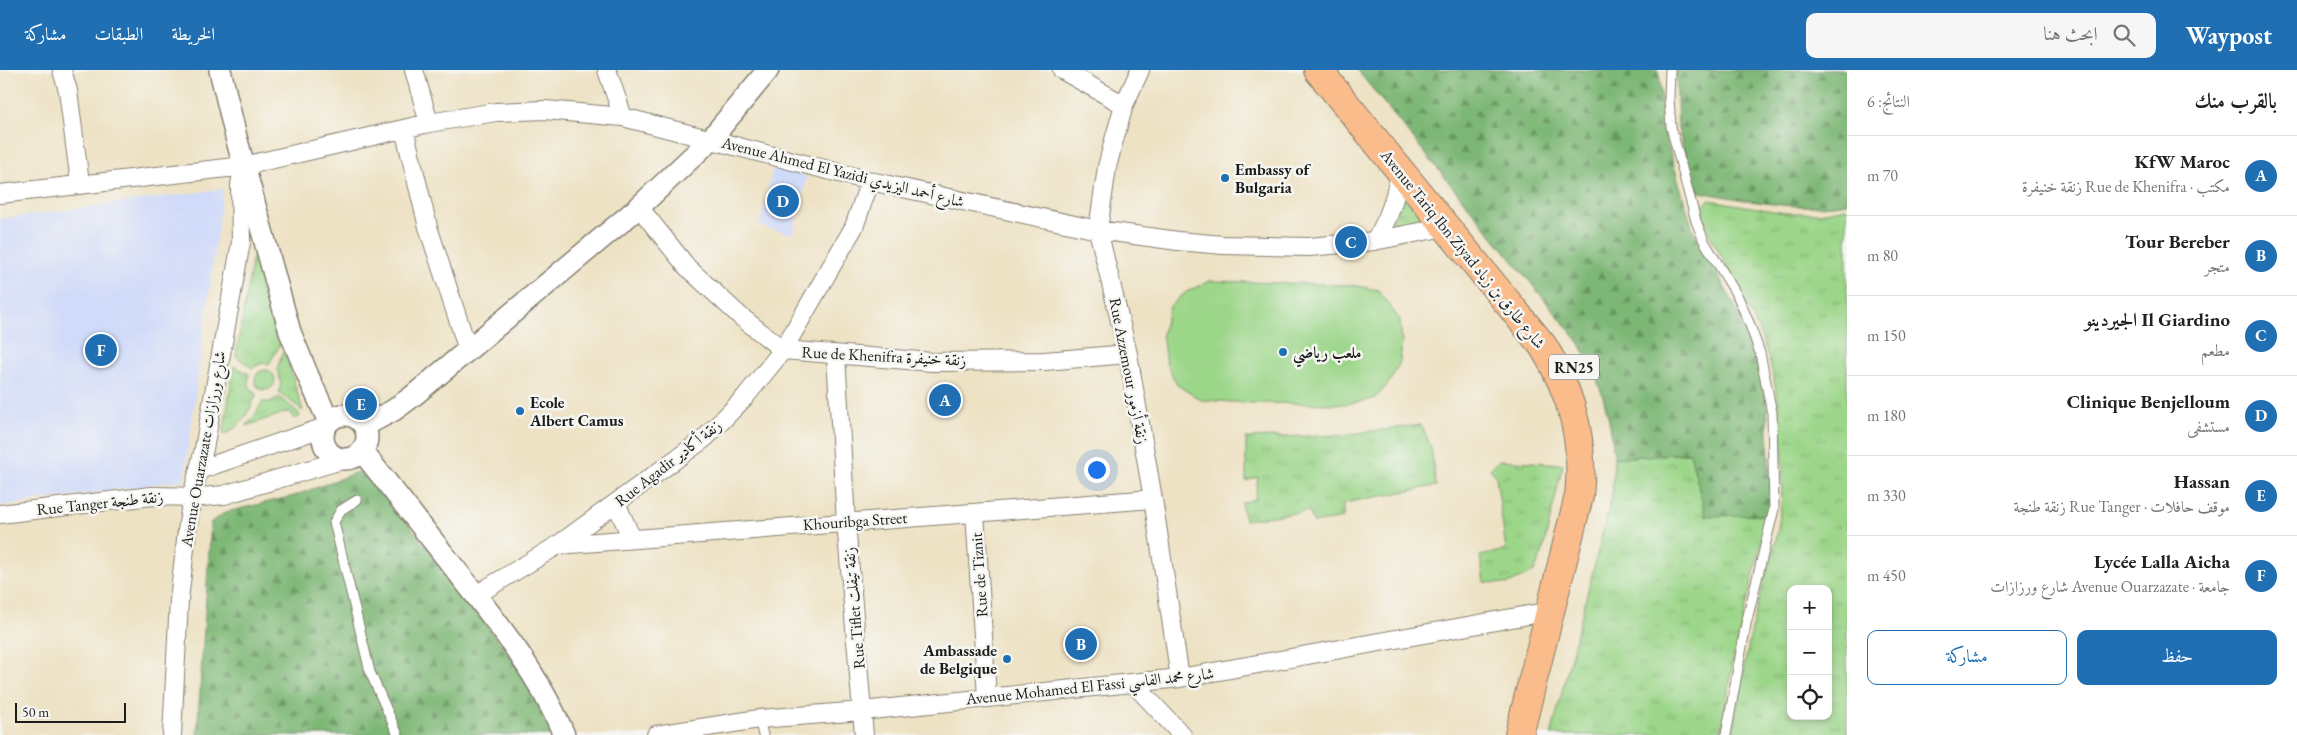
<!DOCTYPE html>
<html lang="ar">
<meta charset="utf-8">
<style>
:root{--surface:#fff;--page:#f6f6f6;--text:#222;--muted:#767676;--line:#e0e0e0;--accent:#1f6fb2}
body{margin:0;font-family:"EB Garamond",Amiri,serif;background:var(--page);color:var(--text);direction:rtl}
.controls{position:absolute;right:15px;bottom:15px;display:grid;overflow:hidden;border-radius:10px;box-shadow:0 2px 8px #0003}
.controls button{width:45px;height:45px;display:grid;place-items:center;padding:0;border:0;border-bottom:1px solid var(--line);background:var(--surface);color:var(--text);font:25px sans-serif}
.scale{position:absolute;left:15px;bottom:12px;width:111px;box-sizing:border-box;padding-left:5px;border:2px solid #1c1c1c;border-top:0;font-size:14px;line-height:18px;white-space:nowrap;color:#1c1c1c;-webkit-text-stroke:4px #f6f6f2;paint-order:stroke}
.you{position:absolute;left:1096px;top:399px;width:18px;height:18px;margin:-12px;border:4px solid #fff;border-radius:50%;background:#1a73e8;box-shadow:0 0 0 8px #1a73e833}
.badge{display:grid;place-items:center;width:32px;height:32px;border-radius:50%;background:var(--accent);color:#fff;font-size:16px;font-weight:700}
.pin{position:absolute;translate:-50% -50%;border:2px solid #fff;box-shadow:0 1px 5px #0006}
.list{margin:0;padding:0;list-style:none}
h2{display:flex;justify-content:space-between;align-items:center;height:65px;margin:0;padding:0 20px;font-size:21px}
h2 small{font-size:16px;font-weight:400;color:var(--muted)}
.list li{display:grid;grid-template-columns:32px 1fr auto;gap:15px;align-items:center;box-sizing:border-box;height:80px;padding:0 20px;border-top:1px solid var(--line)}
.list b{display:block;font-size:19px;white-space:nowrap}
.list p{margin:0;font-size:16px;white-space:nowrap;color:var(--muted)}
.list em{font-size:16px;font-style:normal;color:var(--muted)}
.actions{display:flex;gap:10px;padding:15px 20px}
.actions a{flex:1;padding:11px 0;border:1px solid var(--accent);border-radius:10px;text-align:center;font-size:18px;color:var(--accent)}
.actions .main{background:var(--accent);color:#fff}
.icon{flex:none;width:28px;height:28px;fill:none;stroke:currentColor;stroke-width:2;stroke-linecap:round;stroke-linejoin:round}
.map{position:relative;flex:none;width:1847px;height:665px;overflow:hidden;direction:ltr}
header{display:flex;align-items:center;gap:30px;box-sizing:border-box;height:70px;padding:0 25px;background:var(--accent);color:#fff}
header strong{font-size:24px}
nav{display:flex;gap:28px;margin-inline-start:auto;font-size:18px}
.search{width:350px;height:45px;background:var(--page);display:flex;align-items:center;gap:12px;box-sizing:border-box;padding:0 18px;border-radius:10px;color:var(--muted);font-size:19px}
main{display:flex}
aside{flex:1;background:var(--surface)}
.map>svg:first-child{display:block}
.built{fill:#d0daf9}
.grass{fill:url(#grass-tufts);stroke:#5c7952;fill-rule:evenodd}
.forest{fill:url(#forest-firs);stroke:#4c6a48}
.garden{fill:#9cd689;stroke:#5c7952}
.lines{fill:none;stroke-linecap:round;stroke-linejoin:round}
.service-casing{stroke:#857f70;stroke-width:11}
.minor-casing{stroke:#857f70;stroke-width:20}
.tertiary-casing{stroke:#857f70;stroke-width:24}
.primary-casing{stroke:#857f70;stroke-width:30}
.service{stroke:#fff;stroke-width:9}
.minor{stroke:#fff;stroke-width:18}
.tertiary{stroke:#fff;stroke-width:21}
.primary{stroke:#fabc8b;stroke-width:28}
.poi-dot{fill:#1f6fb2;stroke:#f6f6f2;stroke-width:2}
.labels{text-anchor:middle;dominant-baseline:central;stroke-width:5;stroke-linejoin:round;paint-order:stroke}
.shield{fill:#f6f6f2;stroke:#5d5d5c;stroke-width:1}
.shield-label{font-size:15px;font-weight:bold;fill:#1c1c1c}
.poi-label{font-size:16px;font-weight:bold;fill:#1c1c1c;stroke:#f6f6f2;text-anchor:start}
.street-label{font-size:16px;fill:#1c1c1c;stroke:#f6f6f2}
</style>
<header>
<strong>Waypost</strong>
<div class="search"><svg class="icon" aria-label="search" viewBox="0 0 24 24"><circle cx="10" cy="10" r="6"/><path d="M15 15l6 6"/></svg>ابحث هنا</div>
<nav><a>الخريطة</a><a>الطبقات</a><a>مشاركة</a></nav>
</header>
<main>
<aside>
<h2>بالقرب منك<small>النتائج: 6</small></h2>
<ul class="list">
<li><span class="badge">A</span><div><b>KfW Maroc</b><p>مكتب · Rue de Khenifra زنقة خنيفرة</p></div><em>70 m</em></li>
<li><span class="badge">B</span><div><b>Tour Bereber</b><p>متجر</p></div><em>80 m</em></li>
<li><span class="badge">C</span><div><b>Il Giardino الجيردينو</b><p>مطعم</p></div><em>150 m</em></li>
<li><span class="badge">D</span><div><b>Clinique Benjelloum</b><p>مستشفى</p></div><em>180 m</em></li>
<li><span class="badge">E</span><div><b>Hassan</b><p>موقف حافلات · Rue Tanger زنقة طنجة</p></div><em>330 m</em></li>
<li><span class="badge">F</span><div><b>Lycée Lalla Aicha</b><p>جامعة · Avenue Ouarzazate شارع ورزازات</p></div><em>450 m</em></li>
</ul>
<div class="actions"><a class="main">حفظ</a><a>مشاركة</a></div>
</aside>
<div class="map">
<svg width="1847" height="665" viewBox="0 0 1847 665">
<defs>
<pattern id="grass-tufts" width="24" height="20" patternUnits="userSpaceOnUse" patternTransform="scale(1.25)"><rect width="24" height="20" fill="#9cd689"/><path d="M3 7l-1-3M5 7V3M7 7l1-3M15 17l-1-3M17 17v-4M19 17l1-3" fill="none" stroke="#86b776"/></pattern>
<pattern id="forest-firs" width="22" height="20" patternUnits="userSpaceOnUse" patternTransform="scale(1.25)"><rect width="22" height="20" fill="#7db775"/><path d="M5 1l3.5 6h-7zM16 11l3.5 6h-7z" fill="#66945f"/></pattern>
</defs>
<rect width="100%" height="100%" fill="#f6f6f2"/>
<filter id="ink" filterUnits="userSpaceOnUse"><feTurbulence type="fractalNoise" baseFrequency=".02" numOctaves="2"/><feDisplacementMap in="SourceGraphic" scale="10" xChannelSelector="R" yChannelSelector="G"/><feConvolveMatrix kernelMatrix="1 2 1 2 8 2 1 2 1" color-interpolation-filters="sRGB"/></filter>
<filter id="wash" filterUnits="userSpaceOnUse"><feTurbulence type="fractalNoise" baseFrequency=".0096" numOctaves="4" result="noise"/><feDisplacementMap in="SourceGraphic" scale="20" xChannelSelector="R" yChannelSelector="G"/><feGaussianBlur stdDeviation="1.12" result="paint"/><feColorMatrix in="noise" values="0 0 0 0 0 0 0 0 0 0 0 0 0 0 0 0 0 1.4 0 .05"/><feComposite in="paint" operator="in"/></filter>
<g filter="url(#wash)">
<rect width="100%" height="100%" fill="#eee2c4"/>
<path class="built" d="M773 98 807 106 793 164 759 156Z
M223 119 184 410 0 436V149Z"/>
<path class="grass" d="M1406 119 1431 151 1391 154Z
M1710 130 1785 143H1819L1847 138V665H1732C1739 627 1745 588 1754 550 1759 523 1770 497 1776 470 1787 413 1784 349 1770 293 1760 257 1742 226 1725 193 1718 180 1703 156 1702 142 1702 136 1706 132 1710 130ZM1791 519H1828V646H1791Z
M255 185 282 271 269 294 263 293 252 298 236 286 253 186Z
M284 279 303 341 279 322 281 313 277 299Z
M234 296 249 304 248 314 256 325C248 343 242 357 223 365Z
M255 310a10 10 0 1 1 20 0a10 10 0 1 1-20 0Z
M279 327 298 342 300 347 294 349 290 341 246 356 254 347 262 332H270Z
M1421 355 1431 377 1436 416 1343 433V448L1313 453 1309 441 1245 450 1241 433 1255 429 1258 407 1246 411V368L1341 365Z
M1690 383 1706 445H1768L1734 586 1721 665H1551L1612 426 1614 388Z
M1499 390 1563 394 1542 484 1534 502 1508 514 1484 512 1480 486 1506 480 1496 406 1490 399Z"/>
<path class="forest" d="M1357 0H1659L1662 40 1667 72 1693 160 1741 247 1755 281 1767 336 1770 423 1768 445 1706 446 1690 383 1614 388C1611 346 1600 309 1579 272Z
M1676 0H1847V133C1795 142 1746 130 1694 121L1678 58Z
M360 401 394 435 533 616 554 665H197L211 452 226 442 294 426Z"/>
<path class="garden" d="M1210 211 1352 215 1378 220 1400 250 1402 271 1400 292 1389 313 1374 329 1347 334 1250 333 1201 330 1177 315 1166 293 1162 264 1170 236 1186 222Z"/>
</g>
<g filter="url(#ink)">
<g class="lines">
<defs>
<path id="service" d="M1670 0 1669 29 1671 57 1696 151 1704 171 1738 227 1750 255 1760 283 1772 343 1774 439 1746 554 1726 665
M357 430 341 440 334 452 370 602 398 665
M759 649 763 665"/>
<path id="minor" d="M62 0 68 21 80 113
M414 0 429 53
M607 0 623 47
M1062 0 1124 35
M1140 0 1124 35 1114 70 1107 97 1098 160 1128 284 1153 429 1180 608
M404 59 428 157 468 280
M0 124 244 96 429 53 496 42 545 40 623 47 870 111 1098 160 1178 171 1223 175 1309 177 1374 171 1445 157
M639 137 687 197 702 211 740 246 783 280 932 292 1045 291 1128 284
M1374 171C1389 151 1396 126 1400 101
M836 286 846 452 864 665
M199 400 325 357
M616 433 632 469
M975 443 987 627
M0 444 152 426 202 427 224 425 345 389
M558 475 1153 429
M476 525 558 475 705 368 745 327 783 280 854 157 870 111
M1133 613 1182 665
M172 665 179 530 187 461 192 426 204 379 241 172 240 115 243 98
M656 665 759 649 862 641 1180 608 1551 541"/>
<path id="tertiary" d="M220 0 236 67 290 262 308 306 329 352
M323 367a22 22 0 1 1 44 0a22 22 0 1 1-44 0Z
M364 356 394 340 413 326 639 137 710 70 768 0
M362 381C394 421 425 461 456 500 497 552 539 604 564 665"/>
<path id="primary" d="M1318 0 1543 276C1572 323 1585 371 1579 426L1519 665"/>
</defs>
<use href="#service" class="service-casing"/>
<use href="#minor" class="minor-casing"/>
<use href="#tertiary" class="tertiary-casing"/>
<use href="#primary" class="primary-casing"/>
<use href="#service" class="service"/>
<use href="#minor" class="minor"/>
<use href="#tertiary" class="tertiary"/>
<use href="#primary" class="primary"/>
</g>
</g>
<g class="poi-dot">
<circle cx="1225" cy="108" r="5"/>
<circle cx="1283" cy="282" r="5"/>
<circle cx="520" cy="341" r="5"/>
<circle cx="1007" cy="589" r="5"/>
</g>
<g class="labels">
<rect class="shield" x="1549" y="284.5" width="50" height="25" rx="4"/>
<g class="shield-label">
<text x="1574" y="297">RN25</text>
</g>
<g class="poi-label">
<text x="1235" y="99">Embassy of<tspan x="1235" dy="18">Bulgaria</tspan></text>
<text x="1293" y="282">ملعب رياضي</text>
<text x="530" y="332">Ecole<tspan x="530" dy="18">Albert Camus</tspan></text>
<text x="997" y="580" text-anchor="end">Ambassade<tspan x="997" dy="18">de Belgique</tspan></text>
</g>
<g class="street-label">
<text transform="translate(843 102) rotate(14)">Avenue Ahmed El Yazidi شارع أحمد اليزيدي</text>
<text transform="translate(1463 179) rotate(51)">Avenue Tariq Ibn Ziyad شارع طارق بن زياد</text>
<text transform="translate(884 286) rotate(3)">Rue de Khenifra زنقة خنيفرة</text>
<text transform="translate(1129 301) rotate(79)">Rue Azzemour زنقة أزمور</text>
<text transform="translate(203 379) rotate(-80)">Avenue Ouarzazate شارع ورزازات</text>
<text transform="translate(668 393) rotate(-38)">Rue Agadir زنقة أكادير</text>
<text transform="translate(100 433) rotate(-6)">Rue Tanger زنقة طنجة</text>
<text transform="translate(855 451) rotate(-4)">Khouribga Street</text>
<text transform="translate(979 505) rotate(-94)">Rue de Tiznit</text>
<text transform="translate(854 538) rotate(-95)">Rue Tiflet زنقة تيفلت</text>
<text transform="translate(1090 616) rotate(-6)">Avenue Mohamed El Fassi شارع محمد الفاسي</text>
</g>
</g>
</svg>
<div class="controls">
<button>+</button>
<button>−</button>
<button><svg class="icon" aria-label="locate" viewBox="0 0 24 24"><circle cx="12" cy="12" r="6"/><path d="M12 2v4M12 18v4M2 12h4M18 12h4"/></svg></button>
</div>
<div class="scale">50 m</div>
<div class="you"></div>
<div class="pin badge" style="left:945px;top:330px">A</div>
<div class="pin badge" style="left:1081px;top:574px">B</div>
<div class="pin badge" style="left:1351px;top:172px">C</div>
<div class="pin badge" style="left:783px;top:131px">D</div>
<div class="pin badge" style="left:361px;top:334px">E</div>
<div class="pin badge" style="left:101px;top:280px">F</div>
</div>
</main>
